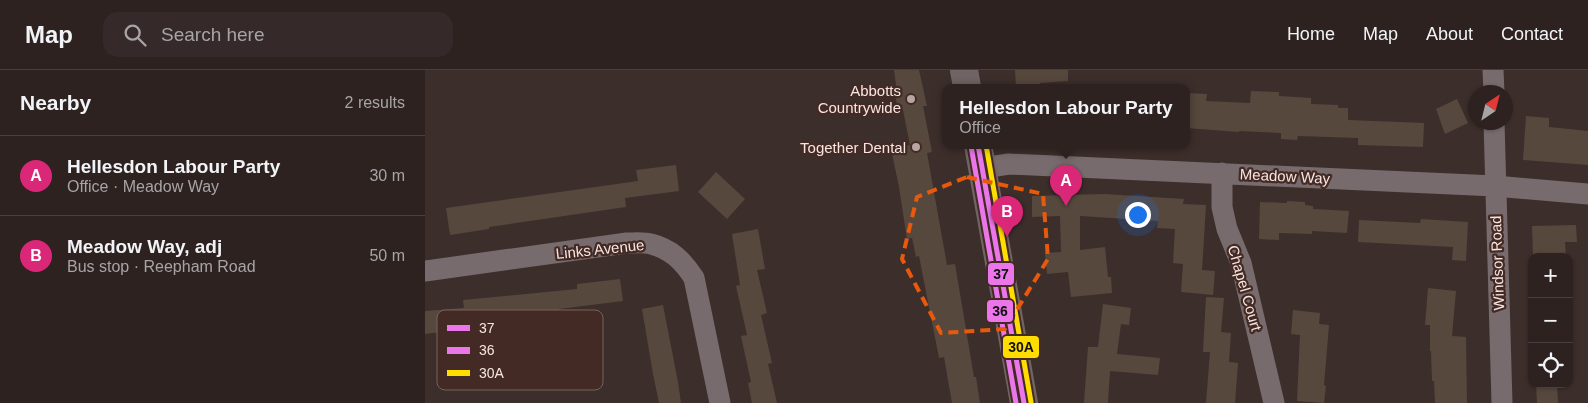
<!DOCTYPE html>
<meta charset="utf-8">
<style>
:root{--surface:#2d2220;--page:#352a29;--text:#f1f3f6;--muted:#a7a4a5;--line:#483f3e;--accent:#db2777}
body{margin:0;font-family:Helvetica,sans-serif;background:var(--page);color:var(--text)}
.controls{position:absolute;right:15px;bottom:15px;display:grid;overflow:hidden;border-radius:10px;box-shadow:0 1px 4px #0004}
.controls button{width:45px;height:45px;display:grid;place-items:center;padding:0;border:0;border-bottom:1px solid var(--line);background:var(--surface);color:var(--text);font:25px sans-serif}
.compass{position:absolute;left:1043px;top:15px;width:45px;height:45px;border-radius:50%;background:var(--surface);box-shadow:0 1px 4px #0004;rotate:35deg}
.you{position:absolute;left:712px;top:144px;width:18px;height:18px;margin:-12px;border:4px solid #fff;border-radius:50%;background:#1a73e8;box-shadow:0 0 0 8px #1a73e833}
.badge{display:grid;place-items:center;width:32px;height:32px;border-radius:50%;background:var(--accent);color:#fff;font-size:16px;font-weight:700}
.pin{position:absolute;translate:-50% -41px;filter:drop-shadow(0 1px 2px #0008)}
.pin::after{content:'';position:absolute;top:26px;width:18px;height:15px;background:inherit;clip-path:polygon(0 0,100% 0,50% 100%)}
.popup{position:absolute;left:517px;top:14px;width:248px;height:65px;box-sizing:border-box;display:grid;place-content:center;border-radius:10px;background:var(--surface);filter:drop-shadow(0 1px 4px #0005);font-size:16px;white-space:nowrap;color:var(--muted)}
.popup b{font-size:19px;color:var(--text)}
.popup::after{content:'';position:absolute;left:50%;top:100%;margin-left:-10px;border:10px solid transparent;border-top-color:var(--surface)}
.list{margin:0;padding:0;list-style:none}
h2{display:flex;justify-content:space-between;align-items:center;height:65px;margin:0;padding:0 20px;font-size:21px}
h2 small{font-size:16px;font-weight:400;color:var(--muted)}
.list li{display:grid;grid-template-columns:32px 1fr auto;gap:15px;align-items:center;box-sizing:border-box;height:80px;padding:0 20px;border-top:1px solid var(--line)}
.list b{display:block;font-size:19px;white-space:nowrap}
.list p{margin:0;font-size:16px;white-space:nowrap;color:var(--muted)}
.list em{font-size:16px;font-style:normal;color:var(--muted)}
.icon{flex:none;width:28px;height:28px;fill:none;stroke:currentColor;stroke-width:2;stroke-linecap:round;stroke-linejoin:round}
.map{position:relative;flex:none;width:1163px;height:333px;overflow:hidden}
header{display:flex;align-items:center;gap:30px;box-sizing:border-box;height:70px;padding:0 25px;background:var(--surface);border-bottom:1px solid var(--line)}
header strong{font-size:24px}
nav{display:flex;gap:28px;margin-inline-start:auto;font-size:18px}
.search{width:350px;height:45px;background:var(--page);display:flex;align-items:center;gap:12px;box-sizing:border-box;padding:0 18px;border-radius:15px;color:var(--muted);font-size:19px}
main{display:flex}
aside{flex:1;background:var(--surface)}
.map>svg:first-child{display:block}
.building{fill:#57483e}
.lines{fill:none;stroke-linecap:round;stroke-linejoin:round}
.street{stroke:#776b6d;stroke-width:21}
.secondary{stroke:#716465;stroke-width:28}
.bus-1-casing{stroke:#432a24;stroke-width:9}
.bus-2-casing{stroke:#432a24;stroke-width:9}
.bus-3-casing{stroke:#432a24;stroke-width:9}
.bus-1{stroke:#eb76ea;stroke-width:5}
.bus-2{stroke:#eb76ea;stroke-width:5}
.bus-3{stroke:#ffdd01;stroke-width:5}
.marked{fill:none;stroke:#e8590c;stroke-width:4;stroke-dasharray:10 6;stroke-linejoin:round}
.poi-dot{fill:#b6a5a1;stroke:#432a24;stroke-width:2}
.labels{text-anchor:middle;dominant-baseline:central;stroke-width:4.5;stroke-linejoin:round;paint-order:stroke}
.poi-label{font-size:15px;fill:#f7e5e1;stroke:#432a24;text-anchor:end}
.street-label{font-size:15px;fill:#f7e5e1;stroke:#432a24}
.key{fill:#432a24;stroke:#79625d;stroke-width:1}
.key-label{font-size:14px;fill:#f7e5e1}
.line-badge{stroke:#432a24;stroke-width:2}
.pale-badge-label{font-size:14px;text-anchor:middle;font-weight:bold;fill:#111}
</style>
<header>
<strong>Map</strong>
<div class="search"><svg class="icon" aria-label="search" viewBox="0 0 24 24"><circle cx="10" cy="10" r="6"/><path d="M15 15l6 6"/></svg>Search here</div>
<nav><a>Home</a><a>Map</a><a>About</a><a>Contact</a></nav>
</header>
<main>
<aside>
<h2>Nearby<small>2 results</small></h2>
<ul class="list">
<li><span class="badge">A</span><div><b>Hellesdon Labour Party</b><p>Office · Meadow Way</p></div><em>30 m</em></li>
<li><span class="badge">B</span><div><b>Meadow Way, adj</b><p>Bus stop · Reepham Road</p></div><em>50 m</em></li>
</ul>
</aside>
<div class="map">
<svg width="1163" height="333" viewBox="0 0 1163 333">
<rect width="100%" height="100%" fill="#3c2e2b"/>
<path class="building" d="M469 0H494L502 36H498L507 82 502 83 522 195 530 194 549 307H551L555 333H527L519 287 514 288 494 186 491 187 487 168 482 169 474 117 466 79 485 75 478 40 473 41 470 23 472 22Z
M590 0H643V11L615 13V17H591Z
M826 21 854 22V26L886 28V34L913 35V38H923V50L999 53 998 77 933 75V68L873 66 872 70 856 69V63L814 61V62L761 58V23L782 24 781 31 825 33Z
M1032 29 1043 53 1020 64 1011 39Z
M1101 46 1124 48V57L1163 61V95L1098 90Z
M251 95 254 121 200 128 201 137 91 153 64 157V159L25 165 21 138 213 111 211 100Z
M291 102 320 129 302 149 273 122Z
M679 124 759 129 758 134 781 135 777 200 790 201 788 225 756 222 758 194 748 193 750 159 732 158 733 151 655 146V180L680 177 683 207H686L687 223 646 227 643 202 622 204 620 183 636 182 635 146 607 147V126Z
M862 131 880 132V135L888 136V139L924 141 922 163 887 161V164L854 163V170L834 169 835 132 862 133Z
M996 149 1043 152 1041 191 1027 190 1028 177 933 172 934 150 995 153Z
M1151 155 1152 172H1140L1141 187H1108L1107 156Z
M333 159 340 199 332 200 342 243 336 245 347 293 343 294 352 333H327L323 313 326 312 316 266 322 265 311 216 315 215 307 164Z
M195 209 198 231 134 239 135 243 24 254 25 261 0 264V241L39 238 38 230 152 219V214Z
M1003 218 1031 221 1027 266 1041 267 1042 333H1010L1009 311H1007L1006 281H1005V255H1000Z
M781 227 799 228 796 262 806 263 804 292 813 293 810 333H781L785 282H778Z
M678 234 706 238 704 255 696 254 692 284 735 288 733 305 685 301 683 333H659L663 277H673Z
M238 235 253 312 256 333H234L228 304 217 239Z
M868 240 895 243 894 254 904 255 899 315 901 316 899 333 872 331 875 265 866 264Z
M1111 314H1132L1133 333H1112Z"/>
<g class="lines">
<path class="street" d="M1068 0 1069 22
M1069 52 1077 333
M558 98 584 94 1070 116 1163 124
M797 103V137L802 159 816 193 849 333
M0 201 202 173C209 173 219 172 226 174 246 179 258 191 269 208L295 333"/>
<path class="secondary" d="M539 0 542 17
M553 75 599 333"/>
<defs>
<path id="bus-1" d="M553 75 599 333"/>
<path id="bus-2" d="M546 76 591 333"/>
<path id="bus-3" d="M561 75 606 332"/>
</defs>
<use href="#bus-1" class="bus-1-casing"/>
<use href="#bus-2" class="bus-2-casing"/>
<use href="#bus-3" class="bus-3-casing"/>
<use href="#bus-1" class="bus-1"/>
<use href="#bus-2" class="bus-2"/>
<use href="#bus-3" class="bus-3"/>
</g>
<path class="marked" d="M542 107 618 124 623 189 580 259 516 263 477 189 492 127Z"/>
<g class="poi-dot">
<circle cx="486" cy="29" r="5"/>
<circle cx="491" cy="77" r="5"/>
</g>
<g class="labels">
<g class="poi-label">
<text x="476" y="20">Abbotts<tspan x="476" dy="17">Countrywide</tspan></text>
<text x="481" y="77">Together Dental</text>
</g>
<g class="street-label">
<text transform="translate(860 106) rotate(3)">Meadow Way</text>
<text transform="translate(175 179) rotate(-6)">Links Avenue</text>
<text transform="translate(1072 193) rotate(-92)">Windsor Road</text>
<text transform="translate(820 218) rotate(74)">Chapel Court</text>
</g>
</g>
<rect x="12" y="240" width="166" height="80" rx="8" class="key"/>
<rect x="22" y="255" width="23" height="6" fill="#eb76ea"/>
<rect x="22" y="277" width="23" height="7" fill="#eb76ea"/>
<rect x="22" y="300" width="23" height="6" fill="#ffdd01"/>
<g class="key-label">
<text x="54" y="263">37</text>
<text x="54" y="285">36</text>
<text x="54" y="308">30A</text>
</g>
<g class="line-badge">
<rect x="562" y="192" width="28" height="24" rx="5" fill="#eb76ea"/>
<rect x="561" y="229" width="28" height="24" rx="5" fill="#eb76ea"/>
<rect x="577" y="265" width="38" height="24" rx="5" fill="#ffdd01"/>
</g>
<g class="pale-badge-label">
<text x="576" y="209">37</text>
<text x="575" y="246">36</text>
<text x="596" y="282">30A</text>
</g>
</svg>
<div class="controls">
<button>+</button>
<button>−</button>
<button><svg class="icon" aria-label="locate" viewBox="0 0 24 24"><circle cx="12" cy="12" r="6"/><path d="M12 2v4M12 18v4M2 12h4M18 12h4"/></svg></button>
</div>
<svg class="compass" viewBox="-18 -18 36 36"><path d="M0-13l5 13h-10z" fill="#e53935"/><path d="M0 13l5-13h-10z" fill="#a7a4a5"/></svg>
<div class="you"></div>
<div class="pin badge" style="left:641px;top:136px">A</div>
<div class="popup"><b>Hellesdon Labour Party</b>Office</div>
<div class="pin badge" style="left:582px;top:167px">B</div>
</div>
</main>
